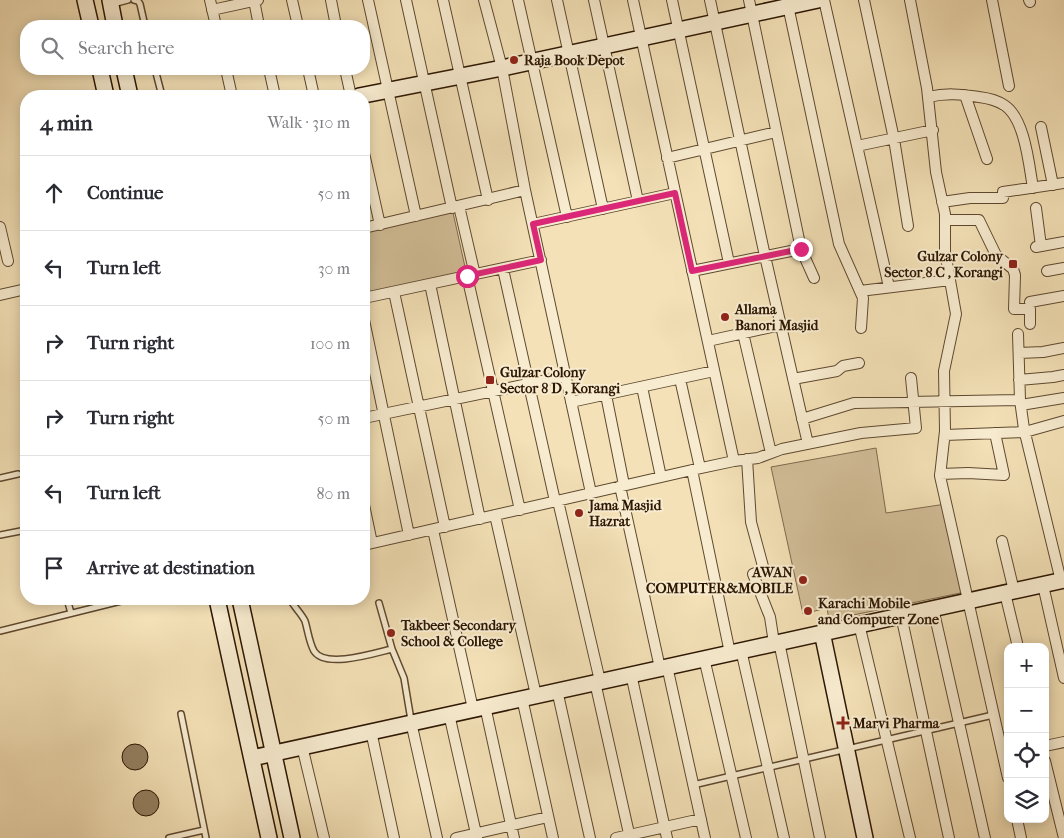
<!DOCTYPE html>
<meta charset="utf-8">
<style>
:root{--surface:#fff;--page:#f2f2f3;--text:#2b2b33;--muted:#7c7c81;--line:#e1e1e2}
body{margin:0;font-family:"IM FELL French Canon",serif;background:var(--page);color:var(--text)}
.controls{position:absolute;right:15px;bottom:15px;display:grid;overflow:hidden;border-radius:10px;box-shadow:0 2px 12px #0003}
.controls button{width:45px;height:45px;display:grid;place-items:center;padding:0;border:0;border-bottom:1px solid var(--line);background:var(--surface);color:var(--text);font:25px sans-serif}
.stop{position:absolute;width:15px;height:15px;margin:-11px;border:4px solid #db2777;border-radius:50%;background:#fff}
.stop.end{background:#db2777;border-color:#fff;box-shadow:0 1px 5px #0008}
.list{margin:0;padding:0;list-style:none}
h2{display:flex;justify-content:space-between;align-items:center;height:65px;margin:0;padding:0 20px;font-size:21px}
h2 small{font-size:16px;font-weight:400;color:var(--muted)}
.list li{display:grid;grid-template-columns:32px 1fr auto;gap:15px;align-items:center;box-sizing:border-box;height:75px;padding:0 20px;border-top:1px solid var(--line)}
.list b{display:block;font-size:19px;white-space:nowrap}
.list em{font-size:16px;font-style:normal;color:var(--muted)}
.icon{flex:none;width:28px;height:28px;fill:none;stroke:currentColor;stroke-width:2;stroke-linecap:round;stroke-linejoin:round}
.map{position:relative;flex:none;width:1064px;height:838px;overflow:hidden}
.search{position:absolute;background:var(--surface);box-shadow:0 2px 12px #0003;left:20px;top:20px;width:350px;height:55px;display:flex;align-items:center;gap:12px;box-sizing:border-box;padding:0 18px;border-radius:20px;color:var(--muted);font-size:19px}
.panel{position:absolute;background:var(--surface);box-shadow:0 2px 12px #0003;left:20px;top:90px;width:350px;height:515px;border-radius:20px}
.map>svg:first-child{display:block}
.green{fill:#d2be98;stroke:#7f6a4e}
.building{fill:#948061;stroke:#2c1603}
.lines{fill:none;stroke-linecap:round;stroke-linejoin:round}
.lane-casing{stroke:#5e4930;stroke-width:8}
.street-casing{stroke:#5e4930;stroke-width:12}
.secondary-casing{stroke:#2c1603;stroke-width:18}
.lane{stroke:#f8ecd0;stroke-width:5}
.street{stroke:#f8ecd0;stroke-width:10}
.secondary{stroke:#f8ecd0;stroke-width:15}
.route{stroke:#db2777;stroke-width:6}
.poi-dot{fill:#8f2418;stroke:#f8ecd0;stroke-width:2}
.labels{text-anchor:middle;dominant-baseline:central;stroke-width:4;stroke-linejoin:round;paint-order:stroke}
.poi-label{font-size:14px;font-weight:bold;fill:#2c1603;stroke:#f8ecd0;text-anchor:start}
</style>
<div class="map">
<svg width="1064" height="838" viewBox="0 0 1064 838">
<rect width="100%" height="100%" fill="#f4e1b7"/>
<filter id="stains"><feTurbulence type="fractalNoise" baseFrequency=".004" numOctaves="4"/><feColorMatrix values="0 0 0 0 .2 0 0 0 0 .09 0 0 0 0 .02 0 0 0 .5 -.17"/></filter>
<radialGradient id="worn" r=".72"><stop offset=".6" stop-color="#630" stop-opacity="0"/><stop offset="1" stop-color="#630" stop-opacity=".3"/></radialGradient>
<path class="green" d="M452 208 467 276 371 297 364 264V228Z
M876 448 886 513 946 504 965 592 829 620 827 608 803 614 771 467Z"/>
<path class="building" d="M122 757a13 13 0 1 1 26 0a13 13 0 1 1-26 0Z
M133 803a13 13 0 1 1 26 0a13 13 0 1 1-26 0Z"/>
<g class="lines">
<defs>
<path id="lane" d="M134 0 138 1 140 4 145 26
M113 4 128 0
M155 69 162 96
M0 478 18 474
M0 535 26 530
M67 599 71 613
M290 599C294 607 301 613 305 621 308 631 309 642 314 651 325 669 375 653 392 649
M379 603 392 649 404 678 411 720
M0 631 129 599
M181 714 206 838
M693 785 993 715
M169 838 204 830"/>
<path id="street" d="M210 0 216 26
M254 0 259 26
M292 0 298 26
M331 0 336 26
M368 0 416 216
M406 0 452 208
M443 0 488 200
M484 0 502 68 525 190 591 493
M518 0 567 217
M557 0 603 209
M594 0 638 201
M633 0 734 461
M672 0 729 263
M710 0 765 256 808 444
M749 0 801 249 814 278
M824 0 889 287
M864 0 894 139 908 226
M910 0 927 88 936 172 945 214V252L956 314 944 371 945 431 940 476 1008 778
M992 0 1009 86
M1029 0 1030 2
M787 1 839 244 863 298 861 328
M212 10 258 0
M226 69 232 96
M269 69 275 96
M308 69 314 96
M345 69 351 96
M965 95 987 159
M928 97C946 93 960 94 979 97 987 98 998 101 1004 105 1025 118 1029 165 1033 188
M1041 127 1053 185
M857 146 933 130
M364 153 380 225
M667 158 776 132
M942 202 970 198H1003V192L1064 183
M459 206 475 275
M1036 208 1041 246
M945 220H979L996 255 1013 269 1015 275 1014 309H1030V324
M533 224 675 193
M0 227 8 261
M364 228 525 190
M1036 247 1064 242
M503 269 555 501
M692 271 801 249
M1047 271 1064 268
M467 276 520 510
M430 284 480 519
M860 291 950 280
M394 292 445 527
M0 295 26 289
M364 298 541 260
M1030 302 1064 296
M364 320 409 535
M743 333 771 453
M1018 334 1020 400 1024 429 1061 581
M708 341 781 325
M1019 353 1043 352 1064 348
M680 379 700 468
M793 379 837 371 843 366 859 363
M1019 380 1053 377 1064 375
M642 387 661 477
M606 395 624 485
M571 402 714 371
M1021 405 1064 398
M364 418 566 376
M802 419 854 403 1020 400
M945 435 1025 432 1064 421
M747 459 751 522 764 570 753 574 770 617 774 643
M692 470 730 653
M940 474 968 473 1004 475 995 433
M620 486 660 668
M558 501 600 681
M364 505 372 543
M495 515 536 695
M433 530 473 709
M1002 541 1014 591
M364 545 692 470 734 461 758 458 782 449 861 433 916 428 911 378
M1043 585 1064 678
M1005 593 1018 647
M933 608 985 838
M901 615 949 838
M859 624 910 838
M779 642 820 838
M741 650 784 838
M704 658 746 838
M667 666 705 838
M631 674 667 838
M595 682 630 838
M557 690 590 838
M522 698 553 838
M485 706 514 838
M449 714 477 838
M411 722 437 838
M371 731 394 838
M302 746 324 838
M1045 746 1064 742
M1045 761 1064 838
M1017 819 1021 838
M456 838 548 817
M616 838 701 819"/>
<path id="secondary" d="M85 0 91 26
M110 0 115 26
M100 69 106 96
M124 69 130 96
M359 96 502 68 818 0
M217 599 269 838
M240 599 292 838
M822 632 865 838
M252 758 1064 580"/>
</defs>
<use href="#lane" class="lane-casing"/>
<use href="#street" class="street-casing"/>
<use href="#secondary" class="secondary-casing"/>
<use href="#lane" class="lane"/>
<use href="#street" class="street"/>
<use href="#secondary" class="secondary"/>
</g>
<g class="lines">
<path class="route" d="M467 276 541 260 533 224 675 193 692 271 801 249"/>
</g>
<g class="poi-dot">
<circle cx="514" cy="60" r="5"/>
<rect x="1008" y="259" width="10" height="10" rx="2.5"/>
<circle cx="725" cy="317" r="5"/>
<rect x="485" y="375" width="10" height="10" rx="2.5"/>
<circle cx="579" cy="513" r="5"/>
<circle cx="803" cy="580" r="5"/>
<circle cx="808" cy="611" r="5"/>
<circle cx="391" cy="633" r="5"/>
<path d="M840.5 715.5h5v5h5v5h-5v5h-5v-5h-5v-5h5z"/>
</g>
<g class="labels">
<g class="poi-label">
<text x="524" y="60">Raja Book Depot</text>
<text x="1003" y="256" text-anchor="end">Gulzar Colony<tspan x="1003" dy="16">Sector 8 C , Korangi</tspan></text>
<text x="735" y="309">Allama<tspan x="735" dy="16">Banori Masjid</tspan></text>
<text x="500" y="372">Gulzar Colony<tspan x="500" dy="16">Sector 8 D , Korangi</tspan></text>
<text x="589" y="505">Jama Masjid<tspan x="589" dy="16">Hazrat</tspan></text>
<text x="793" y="572" text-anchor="end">AWAN<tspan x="793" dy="16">COMPUTER&amp;MOBILE</tspan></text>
<text x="818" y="603">Karachi Mobile<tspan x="818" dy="16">and Computer Zone</tspan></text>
<text x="401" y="625">Takbeer Secondary<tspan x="401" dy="16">School &amp; College</tspan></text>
<text x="853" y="723">Marvi Pharma</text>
</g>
</g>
<rect width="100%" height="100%" filter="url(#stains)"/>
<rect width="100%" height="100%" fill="url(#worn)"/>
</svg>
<div class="controls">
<button>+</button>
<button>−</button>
<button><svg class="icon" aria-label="locate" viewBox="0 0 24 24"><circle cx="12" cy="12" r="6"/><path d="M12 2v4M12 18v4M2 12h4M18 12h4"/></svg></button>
<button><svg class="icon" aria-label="layers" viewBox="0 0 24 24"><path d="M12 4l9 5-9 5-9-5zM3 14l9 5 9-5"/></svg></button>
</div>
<div class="stop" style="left:467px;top:276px"></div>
<div class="stop end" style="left:801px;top:249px"></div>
<div class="search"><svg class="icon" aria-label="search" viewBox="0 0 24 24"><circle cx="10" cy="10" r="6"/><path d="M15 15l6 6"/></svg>Search here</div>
<section class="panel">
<h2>4 min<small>Walk · 310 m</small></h2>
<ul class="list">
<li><svg class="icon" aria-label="ahead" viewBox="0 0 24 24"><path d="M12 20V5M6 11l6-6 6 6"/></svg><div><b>Continue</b></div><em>50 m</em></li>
<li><svg class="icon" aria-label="left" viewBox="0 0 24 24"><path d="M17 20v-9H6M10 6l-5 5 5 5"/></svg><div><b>Turn left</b></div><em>30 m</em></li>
<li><svg class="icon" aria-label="right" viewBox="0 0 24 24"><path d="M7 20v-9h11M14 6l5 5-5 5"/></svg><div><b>Turn right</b></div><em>100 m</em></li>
<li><svg class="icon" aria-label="right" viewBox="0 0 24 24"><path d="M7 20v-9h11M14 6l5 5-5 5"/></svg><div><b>Turn right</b></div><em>50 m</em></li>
<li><svg class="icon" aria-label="left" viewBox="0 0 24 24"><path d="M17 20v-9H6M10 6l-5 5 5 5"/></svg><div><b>Turn left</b></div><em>80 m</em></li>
<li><svg class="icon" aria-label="arrive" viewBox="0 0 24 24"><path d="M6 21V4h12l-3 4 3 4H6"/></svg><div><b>Arrive at destination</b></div></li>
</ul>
</section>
</div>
